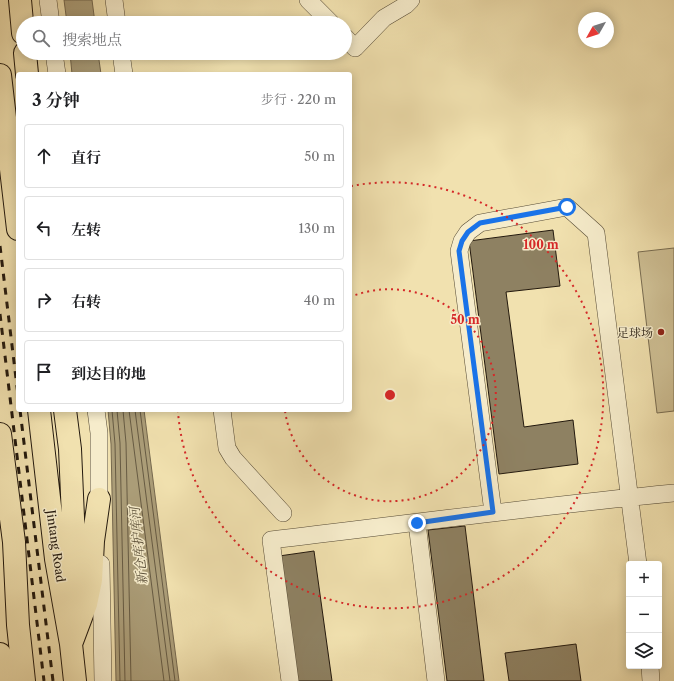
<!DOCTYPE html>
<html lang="zh">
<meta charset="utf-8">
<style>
:root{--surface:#fff;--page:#f2f2f2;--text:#202124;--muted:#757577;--line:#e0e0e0}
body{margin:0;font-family:"Libre Caslon Text","Noto Serif SC",serif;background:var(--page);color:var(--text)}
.controls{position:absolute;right:12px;bottom:12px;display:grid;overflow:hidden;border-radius:4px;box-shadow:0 2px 10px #0003}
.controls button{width:36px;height:36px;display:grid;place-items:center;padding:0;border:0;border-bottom:1px solid var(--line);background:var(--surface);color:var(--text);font:20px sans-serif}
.compass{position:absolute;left:578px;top:12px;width:36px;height:36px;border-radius:50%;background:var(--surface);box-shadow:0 2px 10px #0003;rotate:231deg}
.stop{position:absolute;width:12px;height:12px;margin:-9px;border:3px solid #1a73e8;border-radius:50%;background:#fff}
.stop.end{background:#1a73e8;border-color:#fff;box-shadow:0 1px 4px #0008}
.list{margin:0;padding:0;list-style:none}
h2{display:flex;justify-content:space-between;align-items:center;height:52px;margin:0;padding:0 16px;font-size:17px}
h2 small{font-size:13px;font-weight:400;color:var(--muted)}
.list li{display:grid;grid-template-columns:26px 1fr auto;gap:12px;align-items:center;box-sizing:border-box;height:64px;margin:0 8px 8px;padding:0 8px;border:1px solid var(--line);border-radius:4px}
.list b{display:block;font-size:15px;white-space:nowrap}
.list em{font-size:13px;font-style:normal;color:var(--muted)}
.icon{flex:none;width:22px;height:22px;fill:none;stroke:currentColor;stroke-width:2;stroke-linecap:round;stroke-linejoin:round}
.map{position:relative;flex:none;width:674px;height:681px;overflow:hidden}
.search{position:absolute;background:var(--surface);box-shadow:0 2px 10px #0003;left:16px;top:16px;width:336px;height:44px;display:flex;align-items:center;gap:10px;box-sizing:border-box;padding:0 14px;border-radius:22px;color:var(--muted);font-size:15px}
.panel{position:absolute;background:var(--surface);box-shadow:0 2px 10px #0003;left:16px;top:72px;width:336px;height:340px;border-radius:4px}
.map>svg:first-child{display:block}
.green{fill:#cebf94;stroke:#786c51}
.water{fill:#ab9d78;stroke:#75684e}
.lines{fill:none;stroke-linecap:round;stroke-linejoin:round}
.shore{stroke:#675b43;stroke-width:1}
.building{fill:#8e8162;stroke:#23190e}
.minor-casing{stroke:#564b36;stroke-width:18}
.major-casing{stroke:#23190e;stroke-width:24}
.highway-casing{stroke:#23190e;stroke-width:24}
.minor{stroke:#f6eccb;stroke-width:17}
.major{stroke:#f1e1af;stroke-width:22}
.highway{stroke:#f1e1af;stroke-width:22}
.rail{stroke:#23190e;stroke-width:3;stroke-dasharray:7 7;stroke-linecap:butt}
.route{stroke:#1a73e8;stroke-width:5}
.ring{fill:none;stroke:#d62828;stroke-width:2;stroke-dasharray:2 4}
.poi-dot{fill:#8f2418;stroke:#f6eccb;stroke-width:1.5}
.labels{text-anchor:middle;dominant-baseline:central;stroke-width:3;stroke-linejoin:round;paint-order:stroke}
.poi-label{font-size:12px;fill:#23190e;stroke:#f6eccb;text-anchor:end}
.street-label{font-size:12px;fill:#23190e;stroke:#f6eccb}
.water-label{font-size:13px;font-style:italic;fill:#594e38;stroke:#f6eccb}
.centre{fill:#d62828;stroke:#f6eccb;stroke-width:2}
.ring-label{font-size:12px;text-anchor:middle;font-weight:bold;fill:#d62828;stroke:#f6eccb;stroke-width:3;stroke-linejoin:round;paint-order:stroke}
</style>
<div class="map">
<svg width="674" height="681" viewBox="0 0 674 681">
<rect width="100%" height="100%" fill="#f1e1af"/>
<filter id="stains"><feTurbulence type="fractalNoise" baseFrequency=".005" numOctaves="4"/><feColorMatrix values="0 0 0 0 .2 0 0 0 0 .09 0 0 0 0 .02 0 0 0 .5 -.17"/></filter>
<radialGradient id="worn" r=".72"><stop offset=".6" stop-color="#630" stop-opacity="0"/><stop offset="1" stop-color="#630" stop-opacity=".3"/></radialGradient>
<path class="green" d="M674 248V411L657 413 638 252Z"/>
<path class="water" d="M64 0H92L95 23H67Z
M70 53H98L101 74H72Z
M108 410H144L179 681H116L111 444Z"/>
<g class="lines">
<path class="shore" d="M112 410 115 444 120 681
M117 410 120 443 125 681
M123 410 126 443 131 681
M129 410 164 681
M135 410 170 681
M140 410 175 681"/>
</g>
<path class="building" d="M553 230 560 286 506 292 524 427 573 420 578 464 499 474 469 241Z
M465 526 484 681H447L428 530Z
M314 551 332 681H297L279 556Z
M576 644 581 681H509L505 653Z"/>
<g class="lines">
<defs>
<path id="minor" d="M48 0 51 23
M114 0 117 23
M308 0 331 23
M345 37 355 48 384 18 406 5 411 0
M54 53 57 74
M121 53 124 74
M96 410 99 433V512
M222 410 227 448 233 458 283 513
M493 512 459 251 462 241 468 232 480 223 567 207 596 233 638 564
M417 523 436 681
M101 564 103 681
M650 666 651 681
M290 681 271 540C405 524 539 506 674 493"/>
<path id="major" d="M0 654 5 681"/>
<path id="highway" d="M20 0 23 33
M25 53 27 74
M0 75 18 229
M39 410 56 559 71 644 75 681
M65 410 70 449 75 563 72 603
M0 434 14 542 18 625 24 681
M71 644 86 604 91 580 93 541 99 499"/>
</defs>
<use href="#minor" class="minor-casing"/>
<use href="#major" class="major-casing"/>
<use href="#highway" class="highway-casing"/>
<use href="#minor" class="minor"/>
<use href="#major" class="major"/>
<use href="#highway" class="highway"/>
<path class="rail" d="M0 246 18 395
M0 314 44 681
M20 410 53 681"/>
</g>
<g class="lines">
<path class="route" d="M417 523 493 512 459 251 462 241 468 232 480 223 567 207"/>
</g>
<g class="ring">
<path d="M350 297A106 106 0 1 1 285 411"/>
<path d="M351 186A213 213 0 1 1 178 412"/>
</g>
<circle class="poi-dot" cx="661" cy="332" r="4"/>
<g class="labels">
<g class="poi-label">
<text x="653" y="332">足球场</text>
</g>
<g class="street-label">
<text transform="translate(56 546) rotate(82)">Jintang Road</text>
</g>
<g class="water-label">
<text transform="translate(138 546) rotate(-96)">新仓库护库河</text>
</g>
</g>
<circle cx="390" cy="395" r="6" class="centre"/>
<g class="ring-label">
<text x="541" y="249">100 m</text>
<text x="465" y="324">50 m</text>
</g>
<rect width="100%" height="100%" filter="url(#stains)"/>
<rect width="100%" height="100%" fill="url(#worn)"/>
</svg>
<div class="controls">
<button>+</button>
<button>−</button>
<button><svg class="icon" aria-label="layers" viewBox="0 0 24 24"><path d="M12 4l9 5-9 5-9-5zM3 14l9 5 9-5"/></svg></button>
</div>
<svg class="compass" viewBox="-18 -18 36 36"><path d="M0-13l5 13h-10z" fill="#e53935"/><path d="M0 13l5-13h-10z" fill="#757577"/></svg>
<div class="stop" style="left:567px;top:207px"></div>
<div class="stop end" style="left:417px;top:523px"></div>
<div class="search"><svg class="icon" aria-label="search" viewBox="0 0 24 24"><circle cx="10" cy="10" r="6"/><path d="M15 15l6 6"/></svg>搜索地点</div>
<section class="panel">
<h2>3 分钟<small>步行 · 220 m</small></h2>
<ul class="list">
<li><svg class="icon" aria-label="ahead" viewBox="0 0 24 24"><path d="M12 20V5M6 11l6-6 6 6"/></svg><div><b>直行</b></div><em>50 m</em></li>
<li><svg class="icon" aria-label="left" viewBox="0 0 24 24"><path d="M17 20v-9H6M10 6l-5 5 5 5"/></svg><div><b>左转</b></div><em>130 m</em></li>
<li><svg class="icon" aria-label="right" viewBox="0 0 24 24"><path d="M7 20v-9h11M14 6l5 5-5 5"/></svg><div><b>右转</b></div><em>40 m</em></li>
<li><svg class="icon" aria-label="arrive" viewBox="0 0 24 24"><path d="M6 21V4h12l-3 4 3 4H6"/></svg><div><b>到达目的地</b></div></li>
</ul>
</section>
</div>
